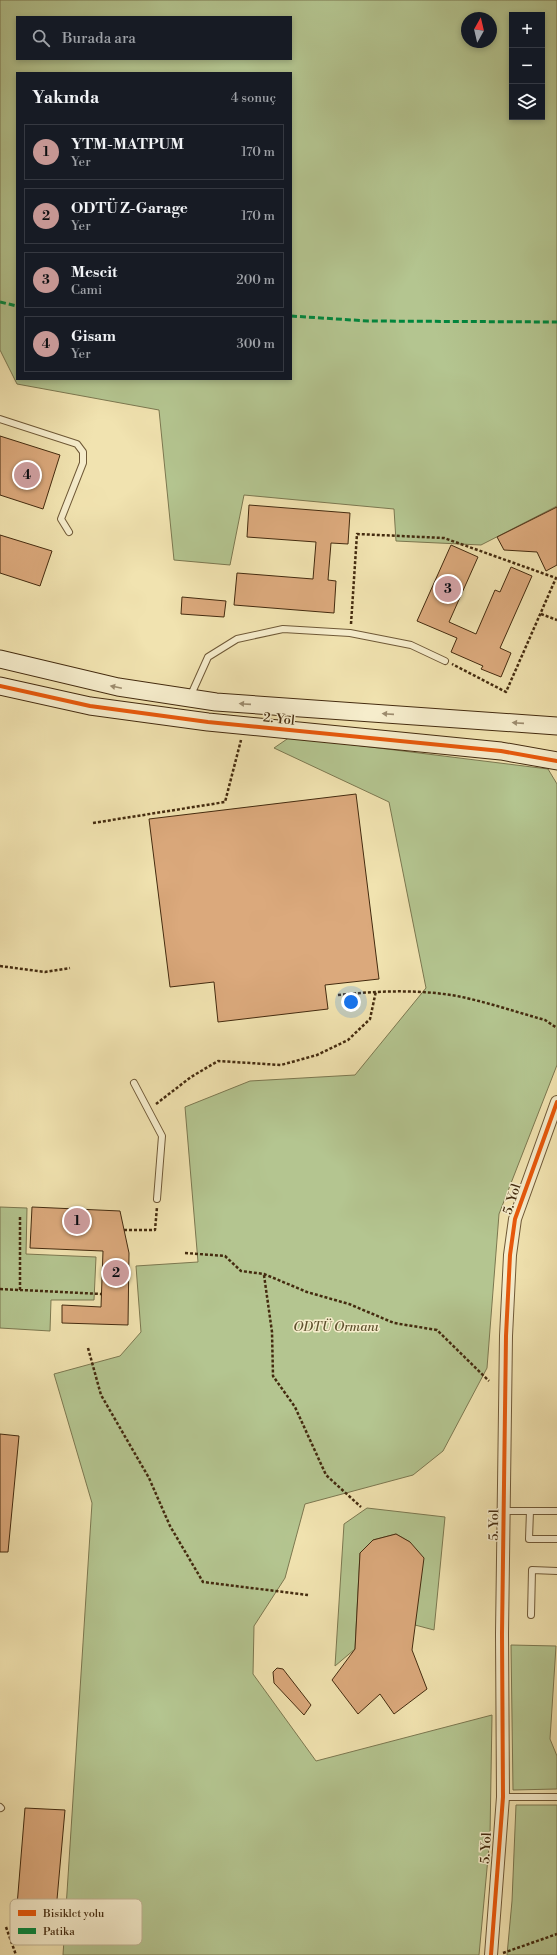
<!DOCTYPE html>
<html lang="tr">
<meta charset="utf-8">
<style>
:root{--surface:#171b24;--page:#242831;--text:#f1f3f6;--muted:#9ea1a6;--line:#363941;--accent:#c59692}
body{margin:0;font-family:"Libre Bodoni",serif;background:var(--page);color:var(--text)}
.controls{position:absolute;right:12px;top:12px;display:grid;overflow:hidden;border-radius:0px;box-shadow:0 2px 6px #0003}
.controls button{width:36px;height:36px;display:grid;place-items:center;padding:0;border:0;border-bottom:1px solid var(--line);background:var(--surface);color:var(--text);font:20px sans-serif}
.compass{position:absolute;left:461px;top:12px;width:36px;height:36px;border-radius:50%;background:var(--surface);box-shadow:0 2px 6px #0003;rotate:8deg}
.you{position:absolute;left:351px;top:1002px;width:14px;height:14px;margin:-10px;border:3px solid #fff;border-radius:50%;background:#1a73e8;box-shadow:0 0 0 6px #1a73e833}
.badge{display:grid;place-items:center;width:26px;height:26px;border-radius:50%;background:var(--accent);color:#111;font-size:13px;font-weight:700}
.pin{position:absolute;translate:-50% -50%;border:2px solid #fff;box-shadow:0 1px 4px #0006}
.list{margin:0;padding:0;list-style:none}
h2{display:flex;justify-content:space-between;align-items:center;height:52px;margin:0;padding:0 16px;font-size:17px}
h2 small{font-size:13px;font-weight:400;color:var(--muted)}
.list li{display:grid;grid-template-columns:26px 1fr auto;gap:12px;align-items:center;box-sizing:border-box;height:56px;margin:0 8px 8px;padding:0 8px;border:1px solid var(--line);border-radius:0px}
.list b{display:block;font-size:15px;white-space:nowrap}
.list p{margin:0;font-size:13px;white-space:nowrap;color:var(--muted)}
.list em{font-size:13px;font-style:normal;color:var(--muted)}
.icon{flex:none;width:22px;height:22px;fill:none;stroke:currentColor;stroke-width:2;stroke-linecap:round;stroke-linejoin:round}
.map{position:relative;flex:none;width:557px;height:1955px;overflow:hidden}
.search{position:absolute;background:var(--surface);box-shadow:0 2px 6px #0003;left:16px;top:16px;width:276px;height:44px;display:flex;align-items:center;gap:10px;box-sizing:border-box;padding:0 14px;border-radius:0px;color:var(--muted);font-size:15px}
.panel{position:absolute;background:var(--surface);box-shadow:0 2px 6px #0003;left:16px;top:72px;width:276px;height:308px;border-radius:0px}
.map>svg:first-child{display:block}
.green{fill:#b4c590;stroke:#7c7850;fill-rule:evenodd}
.building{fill:#dba97c;stroke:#442b0f}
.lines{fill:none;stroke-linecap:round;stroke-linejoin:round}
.lane-casing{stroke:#6f5937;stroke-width:8}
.street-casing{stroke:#6f5937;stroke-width:14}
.secondary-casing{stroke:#442b0f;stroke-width:19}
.path{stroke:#442b0f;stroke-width:2.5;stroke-dasharray:3 2;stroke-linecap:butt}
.lane{stroke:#f6edcc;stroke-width:6}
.street{stroke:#f6edcc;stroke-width:12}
.secondary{stroke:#f6edcc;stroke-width:17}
.quiet{stroke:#00873e;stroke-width:3;stroke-dasharray:6 3;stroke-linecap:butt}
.cycleway-casing{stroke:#f6edcc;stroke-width:6}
.cycleway{stroke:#e8590c;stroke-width:4}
.oneway{fill:#9d8c6e}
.labels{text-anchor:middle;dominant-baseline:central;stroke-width:3;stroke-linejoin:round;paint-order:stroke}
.street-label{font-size:13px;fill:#442b0f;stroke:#f6edcc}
.park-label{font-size:13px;font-style:italic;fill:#60522f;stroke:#f6edcc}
.key{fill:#f6edcc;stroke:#c1b393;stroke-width:1}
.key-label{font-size:11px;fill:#442b0f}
</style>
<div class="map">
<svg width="557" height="1955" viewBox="0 0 557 1955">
<rect width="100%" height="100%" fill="#f1e3b0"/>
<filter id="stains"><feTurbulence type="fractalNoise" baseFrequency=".005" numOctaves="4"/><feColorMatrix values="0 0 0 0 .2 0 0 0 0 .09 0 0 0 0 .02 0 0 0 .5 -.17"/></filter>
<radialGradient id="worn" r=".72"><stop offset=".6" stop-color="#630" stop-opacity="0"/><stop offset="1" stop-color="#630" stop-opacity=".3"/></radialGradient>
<path class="green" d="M0 0H557V506L481 545 396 541 394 509 244 495 230 565 174 560 159 410 17 384 0 350ZM512 15H542V117H512ZM17 17H291V59H17ZM467 18H491V42H467ZM17 73H291V379H17Z
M290 737 548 769 557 784V1065L499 1214 487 1368 443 1451 413 1475 305 1504 285 1578 254 1626 253 1674 316 1761 492 1715 490 1836 479 1955H63L92 1503 54 1374 120 1356 141 1332 136 1266 198 1262 185 1107 250 1081 355 1075 426 988 389 802 274 748Z
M0 1207 27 1208 26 1254 96 1257 94 1300H51L50 1331 0 1328Z
M367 1508 445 1517 434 1630 415 1625 410 1542 396 1534 373 1540 360 1553 355 1649 335 1666 344 1524Z
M511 1645 556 1646 550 1739 557 1756V1789L513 1790Z
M516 1805H557V1955H507L512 1901Z"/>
<path class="building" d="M0 436 60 455 43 509 0 495Z
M249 505 350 513 348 544 331 543 328 580 336 581 334 613 234 605 237 573 313 579 316 542 247 537Z
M557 507V565L546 571 537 552 504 550 497 537Z
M0 535 52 551 40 586 0 573Z
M451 545 478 557 449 622 476 634 495 590 500 592 511 567 532 576 500 648 511 653 501 677 481 669 483 666 451 652 457 638 417 621Z
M182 597 226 601 224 617 181 614Z
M356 794 379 979 325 985 328 1009 218 1022 214 982 170 987 149 819Z
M32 1207 120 1211 129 1253 128 1325 62 1323V1305L101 1307 103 1251 30 1248Z
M0 1434 19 1436 8 1552H0Z
M396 1534 410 1542 424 1558 412 1650 427 1689 394 1714 380 1694 358 1714 332 1680 355 1649 360 1553 373 1540Z
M277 1668 283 1669 311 1705 304 1715 274 1683 273 1672Z
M25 1808 65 1810 54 1933 15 1930Z"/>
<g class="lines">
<defs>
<path id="lane" d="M0 419 77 444 83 452V463L61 519 69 532
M190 697 208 657 237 639 283 629 350 633 411 645 445 661
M134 1083 162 1136 157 1199
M504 1511H557
M530 1511 529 1539H557
M531 1615 532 1570 557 1571
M503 1797H557
M0 1807 1 1808"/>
<path id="street" d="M491 1955 503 1797 502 1634 506 1336 510 1255 515 1219 557 1102"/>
<path id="secondary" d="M0 659 118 687 216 702 557 726
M0 686 90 706 208 722 501 751 557 761"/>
</defs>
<use href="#lane" class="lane-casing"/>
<use href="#street" class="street-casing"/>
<use href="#secondary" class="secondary-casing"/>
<path class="path" d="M541 614 557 620
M351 624 357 534 444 538 556 578 506 692 452 664
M93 823 225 802 241 740
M0 966 45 972 70 968
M338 995C378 991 417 989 457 996 487 1002 516 1012 545 1020L557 1028
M156 1104 191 1077 218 1061 281 1065 317 1055 348 1040 370 1019 376 991
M124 1230H155L157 1207
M185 1253 225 1256 241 1271 264 1274 307 1292 349 1304 394 1323 437 1330 489 1381
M264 1275 272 1332 273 1376 295 1407 326 1475 361 1507
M0 1289 102 1294
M20 1290V1215
M88 1348 101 1395 149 1478 170 1526 203 1582 308 1595
M6 1927 16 1955
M503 1953 557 1934"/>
<use href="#lane" class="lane"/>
<use href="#street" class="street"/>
<use href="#secondary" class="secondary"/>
<path class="quiet" d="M0 302 17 306
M291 316 368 321 557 322"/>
<defs>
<path id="cycleway" d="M0 686 90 706 208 722 501 751 557 761
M491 1955 503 1797 502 1634 506 1336 510 1255 515 1219 557 1102"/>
</defs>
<use href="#cycleway" class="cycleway-casing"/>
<use href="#cycleway" class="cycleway"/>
</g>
<defs><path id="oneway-solid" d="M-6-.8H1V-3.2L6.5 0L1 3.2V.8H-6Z"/></defs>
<g class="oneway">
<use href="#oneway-solid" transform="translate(116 687) rotate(-168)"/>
<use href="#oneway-solid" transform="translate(245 704) rotate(-176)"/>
<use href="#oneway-solid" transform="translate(388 714) rotate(-176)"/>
<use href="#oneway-solid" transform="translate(518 723) rotate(-176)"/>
</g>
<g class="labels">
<g class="street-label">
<text transform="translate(279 719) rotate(6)">2. Yol</text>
<text transform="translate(512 1199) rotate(-72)">5. Yol</text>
<text transform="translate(494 1525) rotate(-89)">5. Yol</text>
<text transform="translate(486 1848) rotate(-86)">5. Yol</text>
</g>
<g class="park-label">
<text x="336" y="1327">ODTÜ Ormanı</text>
</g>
</g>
<rect x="10" y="1899" width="132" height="46" rx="6" class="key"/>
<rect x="18" y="1910" width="18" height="6" fill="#e8590c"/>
<rect x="18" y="1928" width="18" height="6" fill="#00873e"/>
<g class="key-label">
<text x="43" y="1917">Bisiklet yolu</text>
<text x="43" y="1935">Patika</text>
</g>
<rect width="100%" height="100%" filter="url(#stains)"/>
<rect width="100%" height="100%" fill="url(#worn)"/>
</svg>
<div class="controls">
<button>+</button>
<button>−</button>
<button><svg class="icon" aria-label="layers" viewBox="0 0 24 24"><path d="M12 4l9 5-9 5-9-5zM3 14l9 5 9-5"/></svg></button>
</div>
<svg class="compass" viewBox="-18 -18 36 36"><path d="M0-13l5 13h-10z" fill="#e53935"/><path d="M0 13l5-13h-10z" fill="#9ea1a6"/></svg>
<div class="you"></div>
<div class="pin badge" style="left:77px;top:1221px">1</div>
<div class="pin badge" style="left:116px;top:1273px">2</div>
<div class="pin badge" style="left:448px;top:589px">3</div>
<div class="pin badge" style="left:27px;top:475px">4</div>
<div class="search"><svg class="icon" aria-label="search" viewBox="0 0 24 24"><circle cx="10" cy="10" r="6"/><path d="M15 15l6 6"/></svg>Burada ara</div>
<section class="panel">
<h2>Yakında<small>4 sonuç</small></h2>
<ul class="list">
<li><span class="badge">1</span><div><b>YTM-MATPUM</b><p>Yer</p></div><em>170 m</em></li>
<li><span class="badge">2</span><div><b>ODTÜ Z-Garage</b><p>Yer</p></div><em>170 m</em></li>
<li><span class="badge">3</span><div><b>Mescit</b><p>Cami</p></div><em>200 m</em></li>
<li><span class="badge">4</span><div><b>Gisam</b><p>Yer</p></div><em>300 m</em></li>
</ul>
</section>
</div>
